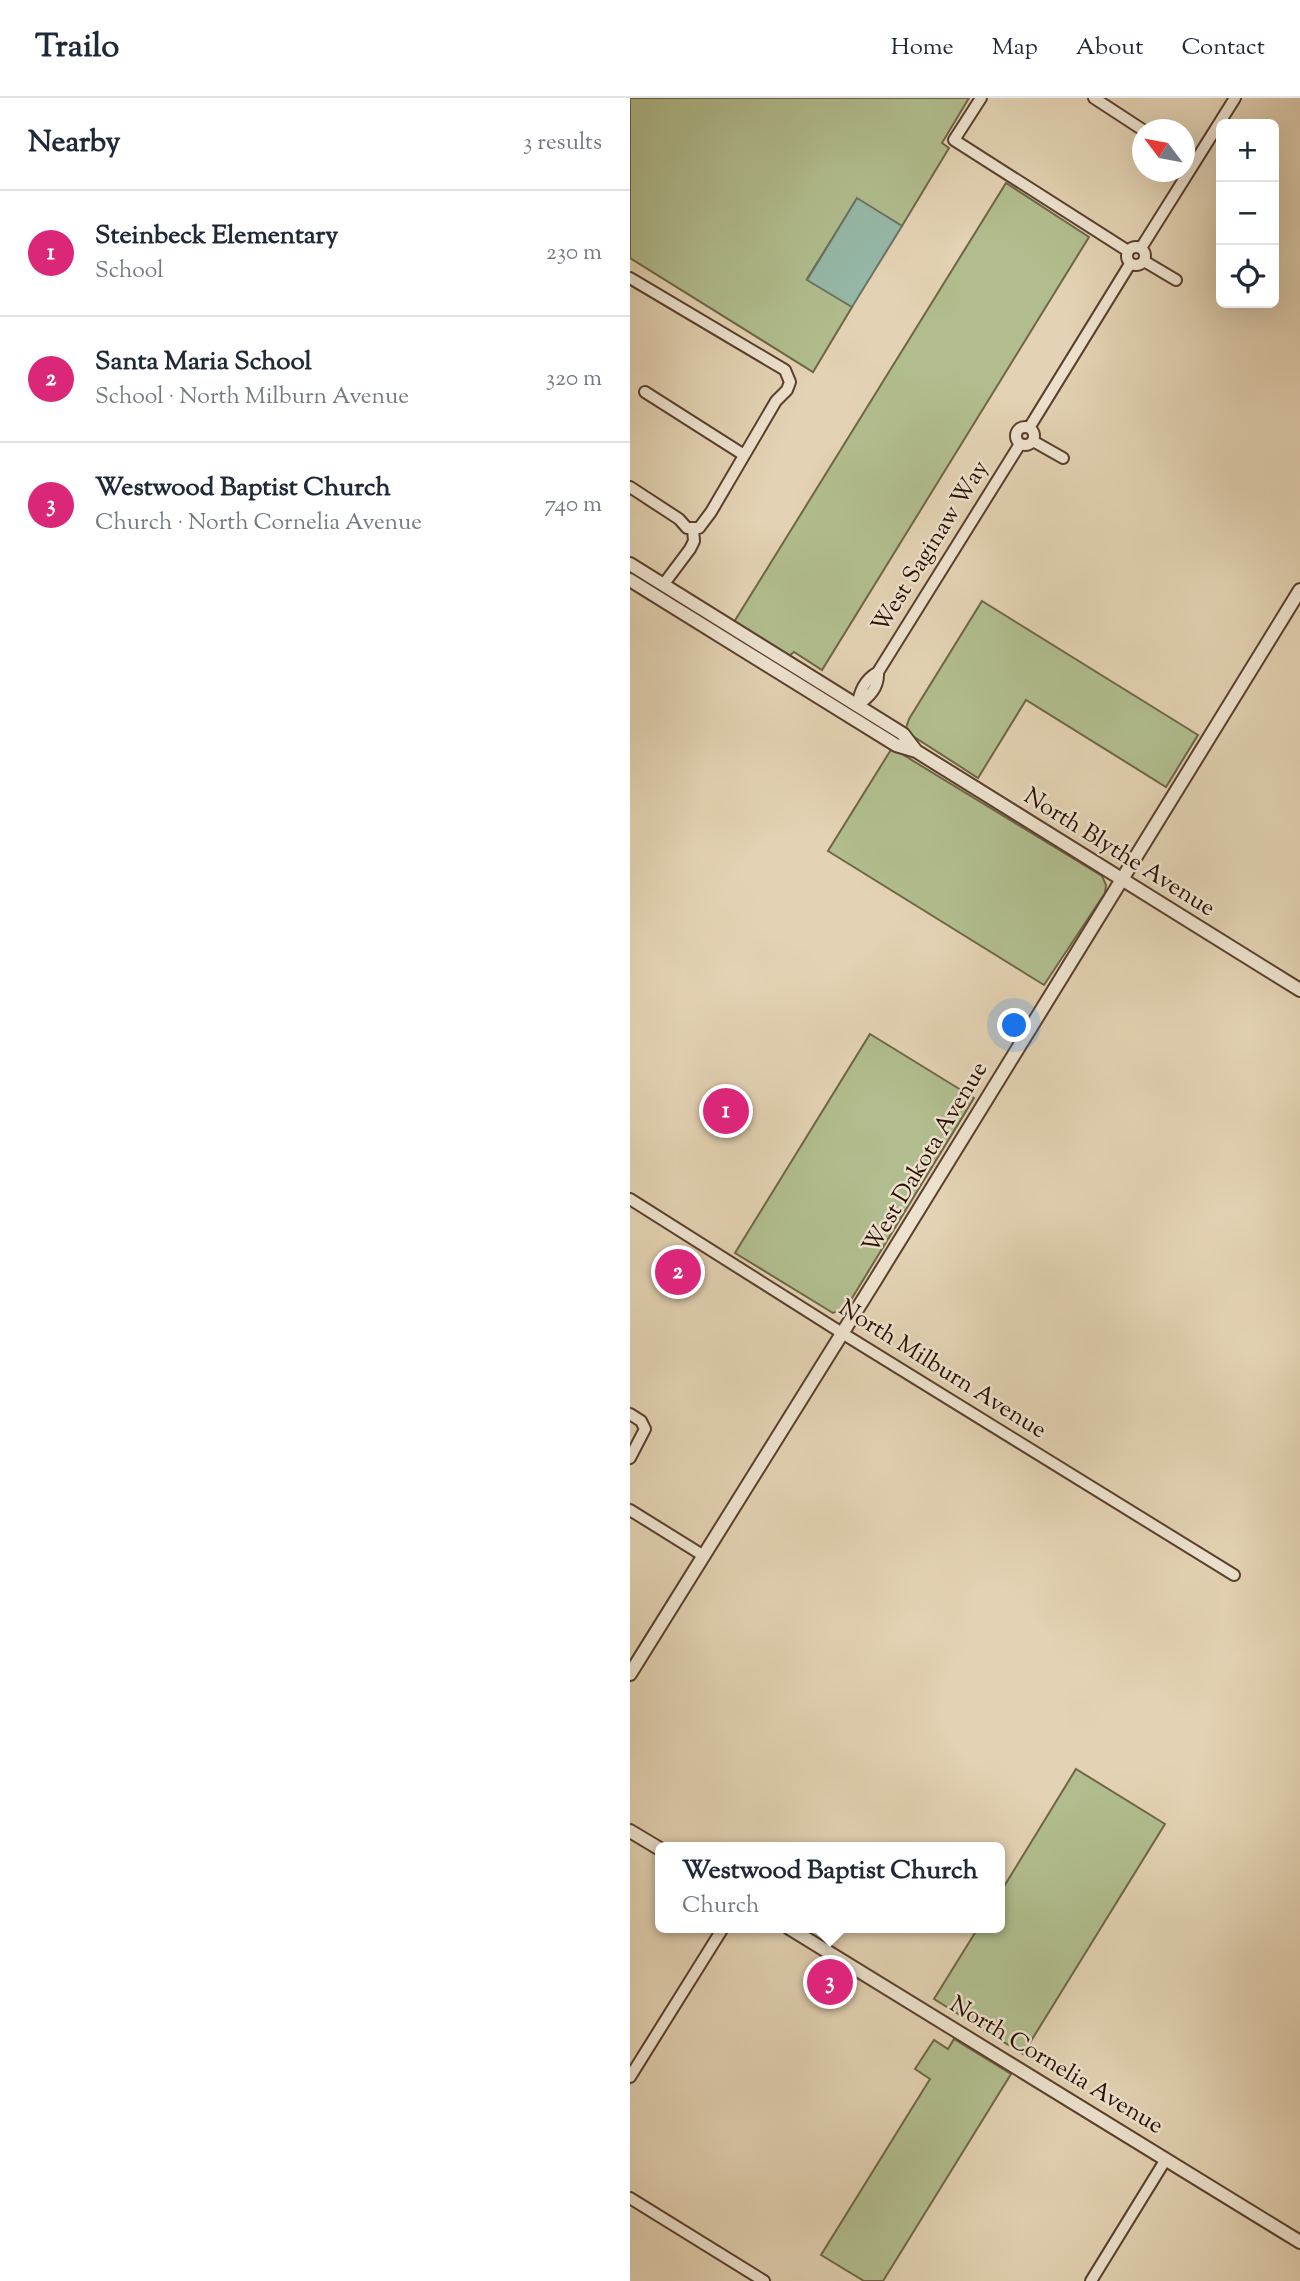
<!DOCTYPE html>
<meta charset="utf-8">
<style>
:root{--surface:#fff;--page:#f6f6f7;--text:#1f2937;--muted:#747a83;--line:#e0e1e3;--accent:#db2777}
body{margin:0;font-family:"Sorts Mill Goudy",serif;background:var(--page);color:var(--text)}
.controls{position:absolute;right:21px;top:21px;display:grid;overflow:hidden;border-radius:10px;box-shadow:0 7px 28px #0002}
.controls button{width:63px;height:63px;display:grid;place-items:center;padding:0;border:0;border-bottom:2px solid var(--line);background:var(--surface);color:var(--text);font:35px sans-serif}
.compass{position:absolute;left:502px;top:21px;width:63px;height:63px;border-radius:50%;background:var(--surface);box-shadow:0 7px 28px #0002;rotate:302deg}
.you{position:absolute;left:385px;top:928px;width:24px;height:24px;margin:-18px;border:5px solid #fff;border-radius:50%;background:#1a73e8;box-shadow:0 0 0 10px #1a73e833}
.badge{display:grid;place-items:center;width:46px;height:46px;border-radius:50%;background:var(--accent);color:#fff;font-size:23px;font-weight:700}
.pin{position:absolute;translate:-50% -50%;border:4px solid #fff;box-shadow:0 2px 7px #0006}
.popup{position:absolute;left:25px;top:1744px;width:350px;height:91px;box-sizing:border-box;display:grid;place-content:center;border-radius:10px;background:var(--surface);filter:drop-shadow(0 2px 5px #0005);font-size:23px;white-space:nowrap;color:var(--muted)}
.popup b{font-size:26px;color:var(--text)}
.popup::after{content:'';position:absolute;left:50%;top:100%;margin-left:-14px;border:14px solid transparent;border-top-color:var(--surface)}
.list{margin:0;padding:0;list-style:none}
h2{display:flex;justify-content:space-between;align-items:center;height:91px;margin:0;padding:0 28px;font-size:30px}
h2 small{font-size:23px;font-weight:400;color:var(--muted)}
.list li{display:grid;grid-template-columns:46px 1fr auto;gap:21px;align-items:center;box-sizing:border-box;height:126px;padding:0 28px;border-top:2px solid var(--line)}
.list b{display:block;font-size:26px;white-space:nowrap}
.list p{margin:0;font-size:23px;white-space:nowrap;color:var(--muted)}
.list em{font-size:23px;font-style:normal;color:var(--muted)}
.icon{flex:none;width:38px;height:38px;fill:none;stroke:currentColor;stroke-width:2;stroke-linecap:round;stroke-linejoin:round}
.map{position:relative;flex:none;width:670px;height:2183px;overflow:hidden}
header{display:flex;align-items:center;gap:42px;box-sizing:border-box;height:98px;padding:0 35px;background:var(--surface);border-bottom:2px solid var(--line)}
header strong{font-size:33px}
nav{display:flex;gap:38px;margin-inline-start:auto;font-size:24px}
main{display:flex}
aside{flex:1;background:var(--surface)}
.map>svg:first-child{display:block}
.green{fill:#b1bd8e;stroke:#6e6647;stroke-width:2}
.water{fill:#96b8a7;stroke:#6b7464;stroke-width:2}
.lines{fill:none;stroke-linecap:round;stroke-linejoin:round}
.minor-casing{stroke:#593f2d;stroke-width:14}
.tertiary-casing{stroke:#593f2d;stroke-width:16}
.minor{stroke:#ede2ce;stroke-width:10}
.tertiary{stroke:#ede2ce;stroke-width:12}
.labels{text-anchor:middle;dominant-baseline:central;stroke-width:5;stroke-linejoin:round;paint-order:stroke}
.street-label{font-size:24px;fill:#2b0e00;stroke:#ede2ce}
</style>
<header>
<strong>Trailo</strong>
<nav><a>Home</a><a>Map</a><a>About</a><a>Contact</a></nav>
</header>
<main>
<aside>
<h2>Nearby<small>3 results</small></h2>
<ul class="list">
<li><span class="badge">1</span><div><b>Steinbeck Elementary</b><p>School</p></div><em>230 m</em></li>
<li><span class="badge">2</span><div><b>Santa Maria School</b><p>School · North Milburn Avenue</p></div><em>320 m</em></li>
<li><span class="badge">3</span><div><b>Westwood Baptist Church</b><p>Church · North Cornelia Avenue</p></div><em>740 m</em></li>
</ul>
</aside>
<div class="map">
<svg width="670" height="2183" viewBox="0 0 670 2183">
<rect width="100%" height="100%" fill="#e3d2b3"/>
<filter id="stains"><feTurbulence type="fractalNoise" baseFrequency=".00286" numOctaves="4"/><feColorMatrix values="0 0 0 0 .2 0 0 0 0 .09 0 0 0 0 .02 0 0 0 .5 -.17"/></filter>
<radialGradient id="worn" r=".72"><stop offset=".6" stop-color="#630" stop-opacity="0"/><stop offset="1" stop-color="#630" stop-opacity=".3"/></radialGradient>
<path class="green" d="M0 0H339L312 45 319 50 272 128 227 101 177 181 222 209 183 274 0 160Z
M376 85 459 139 192 572 164 554 159 558 104 524Z
M352 503 568 637 536 689 396 602 348 680 275 633 279 621Z
M262 650 472 778 476 787 475 795 414 887 198 753Z
M240 936 344 1000 216 1210 203 1215 105 1155Z
M446 1671 535 1726 393 1956 304 1901 348 1830H370V1795Z
M324 1941 381 1976 253 2183H234L191 2157 300 1981 285 1971 304 1942 318 1951Z"/>
<path class="water" d="M227 100 272 128 222 209 177 182Z"/>
<g class="lines">
<defs>
<path id="minor" d="M351 0 324 42 498 153
M464 0 513 32
M497 158a9 9 0 1 1 18 0a9 9 0 1 1-18 0Z
M511 150 605 0
M514 163 546 182
M0 180 155 272 160 284 157 292 146 303 81 414 69 430H57L49 421 0 389
M15 294 114 357
M386 338a9 9 0 1 1 18 0a9 9 0 1 1-18 0Z
M399 330 500 166
M403 343 433 360
M33 487 60 451 64 443 63 431
M227 608C230 593 234 582 248 574L390 346
M227 608C239 599 249 590 248 574
M0 1101 212 1235 604 1477
M0 1316 11 1323 15 1331 0 1360
M0 1412 74 1458
M0 1979 93 1830
M0 2100 134 2183
M461 2183 536 2061"/>
<path id="tertiary" d="M0 466 273 636 286 653
M0 482 266 647 286 653 670 892
M0 1576 246 1181 670 492
M0 1733 30 1751
M159 1830 670 2144"/>
</defs>
<use href="#minor" class="minor-casing"/>
<use href="#tertiary" class="tertiary-casing"/>
<use href="#minor" class="minor"/>
<use href="#tertiary" class="tertiary"/>
</g>
<g class="labels">
<g class="street-label">
<text transform="translate(301 449) rotate(-58)">West Saginaw Way</text>
<text transform="translate(489 755) rotate(32)">North Blythe Avenue</text>
<text transform="translate(296 1060) rotate(-59)">West Dakota Avenue</text>
<text transform="translate(312 1272) rotate(32)">North Milburn Avenue</text>
<text transform="translate(426 1968) rotate(31)">North Cornelia Avenue</text>
</g>
</g>
<rect width="100%" height="100%" filter="url(#stains)"/>
<rect width="100%" height="100%" fill="url(#worn)"/>
</svg>
<div class="controls">
<button>+</button>
<button>−</button>
<button><svg class="icon" aria-label="locate" viewBox="0 0 24 24"><circle cx="12" cy="12" r="6"/><path d="M12 2v4M12 18v4M2 12h4M18 12h4"/></svg></button>
</div>
<svg class="compass" viewBox="-18 -18 36 36"><path d="M0-13l5 13h-10z" fill="#e53935"/><path d="M0 13l5-13h-10z" fill="#747a83"/></svg>
<div class="you"></div>
<div class="pin badge" style="left:96px;top:1013px">1</div>
<div class="pin badge" style="left:48px;top:1174px">2</div>
<div class="pin badge" style="left:200px;top:1884px">3</div>
<div class="popup"><b>Westwood Baptist Church</b>Church</div>
</div>
</main>
